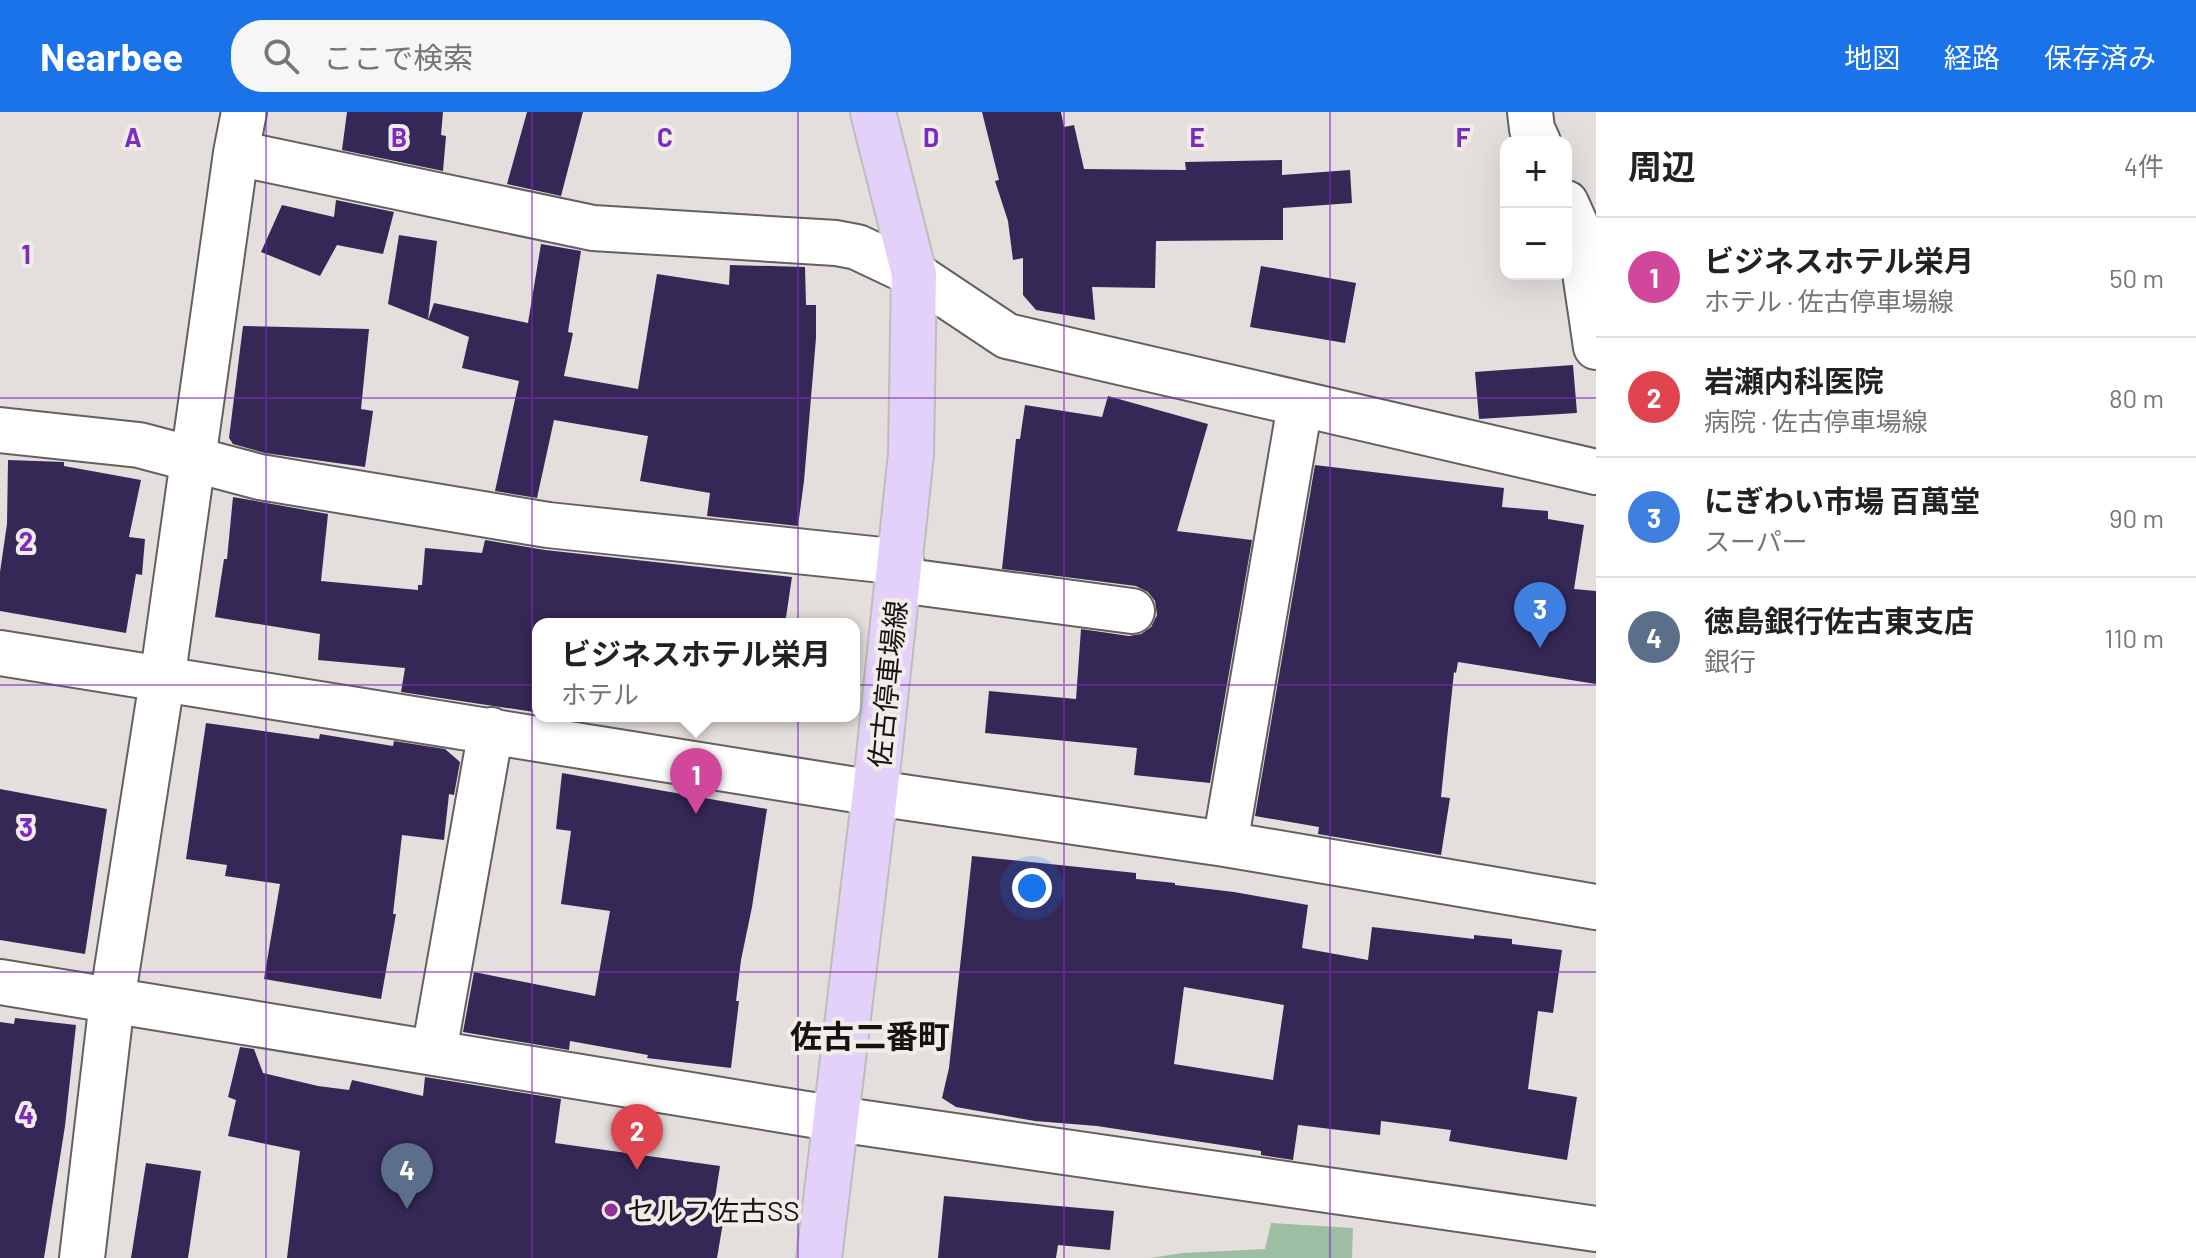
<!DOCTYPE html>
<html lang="ja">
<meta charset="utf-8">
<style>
:root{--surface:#fff;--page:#f6f6f6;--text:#222;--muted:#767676;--line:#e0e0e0;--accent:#1a73e8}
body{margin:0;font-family:Barlow,"Noto Sans JP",sans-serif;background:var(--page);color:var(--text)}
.controls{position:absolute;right:24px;top:24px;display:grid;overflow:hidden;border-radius:16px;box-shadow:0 8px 32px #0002}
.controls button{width:72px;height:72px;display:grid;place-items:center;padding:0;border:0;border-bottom:2px solid var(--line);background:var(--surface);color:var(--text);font:40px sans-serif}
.you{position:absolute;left:1032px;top:776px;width:28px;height:28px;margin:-20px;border:6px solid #fff;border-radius:50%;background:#1a73e8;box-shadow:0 0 0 12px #1a73e833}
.badge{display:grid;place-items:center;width:52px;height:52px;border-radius:50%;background:var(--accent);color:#fff;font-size:26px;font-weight:700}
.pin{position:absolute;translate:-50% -66px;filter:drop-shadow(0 2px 4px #0008)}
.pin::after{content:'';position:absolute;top:42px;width:28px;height:24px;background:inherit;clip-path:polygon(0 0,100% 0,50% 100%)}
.popup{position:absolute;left:532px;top:506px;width:328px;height:104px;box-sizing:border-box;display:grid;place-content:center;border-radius:16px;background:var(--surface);filter:drop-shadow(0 2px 6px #0005);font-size:26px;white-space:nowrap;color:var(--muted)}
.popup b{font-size:30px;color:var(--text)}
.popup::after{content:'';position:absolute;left:50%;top:100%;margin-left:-16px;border:16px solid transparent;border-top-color:var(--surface)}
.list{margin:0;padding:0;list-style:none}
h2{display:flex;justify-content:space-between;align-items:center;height:104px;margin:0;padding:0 32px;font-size:34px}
h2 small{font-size:26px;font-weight:400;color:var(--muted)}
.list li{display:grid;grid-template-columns:52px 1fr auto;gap:24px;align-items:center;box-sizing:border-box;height:120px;padding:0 32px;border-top:2px solid var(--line)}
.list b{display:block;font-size:30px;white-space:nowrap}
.list p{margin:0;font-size:26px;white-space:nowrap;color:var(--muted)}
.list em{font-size:26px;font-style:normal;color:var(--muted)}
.icon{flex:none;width:44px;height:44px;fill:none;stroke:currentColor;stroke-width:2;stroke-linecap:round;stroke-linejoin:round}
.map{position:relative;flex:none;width:1596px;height:1146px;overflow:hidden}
header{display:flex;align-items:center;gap:48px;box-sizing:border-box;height:112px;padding:0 40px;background:var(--accent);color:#fff}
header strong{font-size:38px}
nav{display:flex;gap:44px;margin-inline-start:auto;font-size:28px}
.search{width:560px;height:72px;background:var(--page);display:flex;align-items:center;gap:20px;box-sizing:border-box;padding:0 28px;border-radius:32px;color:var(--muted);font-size:30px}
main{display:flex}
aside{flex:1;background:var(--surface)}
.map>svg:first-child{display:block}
.green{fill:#9ebea4}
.building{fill:#352856;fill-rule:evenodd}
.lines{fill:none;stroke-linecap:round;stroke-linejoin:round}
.minor-casing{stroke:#65605e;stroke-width:48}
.major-casing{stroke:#bdbdbd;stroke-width:48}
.minor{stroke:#fff;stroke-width:44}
.major{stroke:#e3d1f9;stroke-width:44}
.grid{fill:none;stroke:#7b2cbf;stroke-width:2;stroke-opacity:0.55}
.poi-dot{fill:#903199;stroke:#f2ece9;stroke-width:3}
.labels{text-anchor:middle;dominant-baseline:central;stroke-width:8;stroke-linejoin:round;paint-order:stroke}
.street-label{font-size:28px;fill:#151312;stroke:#f2ece9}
.poi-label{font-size:28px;fill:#151312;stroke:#f2ece9;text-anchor:start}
.quarter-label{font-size:32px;font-weight:bold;fill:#151312;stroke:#f2ece9}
.grid-label{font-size:26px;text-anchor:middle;font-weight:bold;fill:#7b2cbf;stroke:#f2ece9;stroke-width:8;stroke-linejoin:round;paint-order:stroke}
</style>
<header>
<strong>Nearbee</strong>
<div class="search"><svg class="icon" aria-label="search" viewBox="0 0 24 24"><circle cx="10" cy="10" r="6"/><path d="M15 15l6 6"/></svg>ここで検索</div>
<nav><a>地図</a><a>経路</a><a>保存済み</a></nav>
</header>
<main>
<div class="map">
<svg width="1596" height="1146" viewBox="0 0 1596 1146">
<rect width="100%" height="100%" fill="#e4dfdc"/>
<path class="green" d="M1271 1111 1353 1116 1352 1146H1151L1182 1141 1265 1137Z"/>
<path class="building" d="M347 0H443L441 23 446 24 443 59 342 38Z
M527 0H583L561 84 507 72Z
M982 0H1061L1064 15 1074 13 1084 57 1186 58 1185 50 1282 48V63L1350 58 1352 91 1283 96V128L1156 129 1155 176 1092 175 1095 208 1036 198 1023 183V146L1013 148 1008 109 995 69 999 68Z
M336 88 394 100 383 142 337 133 320 164 261 140 282 93 334 105Z
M399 123 437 129 428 208 388 192Z
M541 132 581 139 568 220 573 221 564 264 638 277 657 162 729 173 730 153 805 155 806 193H816V226L804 369 798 414 707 404 710 381 640 369 648 324 554 308 537 386 495 379 519 269 462 256 469 225 428 208 434 191 528 211Z
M1261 154 1356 171 1345 231 1250 215Z
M243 214 369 217 361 297 373 299 365 355 265 341 233 332 229 326Z
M1573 253 1577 301 1479 307 1475 260Z
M1108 284 1208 312 1177 419 1252 428 1210 671 1134 663 1137 636 985 621 989 579 1076 587 1081 517 1129 524 1141 522 1151 515 1157 503 1155 489 1148 480 1136 474 1002 457 1016 327H1020L1025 293 1102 305Z
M8 348 64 350V354L141 368 129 425 145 427 142 463 136 462 126 521 0 499V460L7 412Z
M1315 353 1504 376 1502 395 1548 399V407L1584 413 1574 477 1596 479V572L1458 550 1456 561 1454 560 1441 685 1450 686 1441 743 1318 722 1319 715 1255 704Z
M233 385 328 402 321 469 418 478V473H422L425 436 482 441 485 428 545 438 792 465 785 512H538V566L534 600 401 580 405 556 318 548 320 522 215 505 224 447H227Z
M206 611 319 627 320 622 393 634 394 629 445 637 460 650 454 683 449 682 444 728 402 723 393 802H396L381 887 264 867 280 772 225 764 227 753 186 747Z
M562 661 767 697 752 795 741 848 736 889H739L731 956 647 946 648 943 570 929 569 938 463 920 474 860 595 884 610 799 561 792 571 719 556 717Z
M0 677 107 697 85 842 0 828Z
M972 744 1136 761V767L1175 771V773L1234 780 1308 793 1302 836 1368 848 1372 815 1474 827V823L1512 827V832L1562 838 1553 901 1538 899 1528 977 1577 985 1567 1048 1449 1029 1451 1018 1381 1009 1380 1023 1298 1013 1293 1048 1261 1043V1039L1097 1014 1035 1009 956 995 942 986 949 956ZM1184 875 1284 893 1273 968 1174 952Z
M15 906 76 913 65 1014 44 1146H0V910L14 912Z
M240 935 254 937 263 961 318 974 349 978 352 968 423 984 425 965 561 987 555 1031 720 1054 715 1086 727 1087 717 1146H287L300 1039 228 1024 236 988 228 985Z
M146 1051 201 1059 188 1146H131Z
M944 1084 1114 1099 1110 1138 1058 1133 1056 1146H938Z"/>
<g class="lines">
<defs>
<path id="minor" d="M244 0 236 41 593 116 836 131 857 135 914 162 1007 224 1596 360
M1530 0 1532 17 1538 30
M1566 91 1579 120 1596 235
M0 318 139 333 260 365 548 413 901 450
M899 468 1132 499
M0 541 875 681 1225 732 1596 795
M1225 732 1300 293
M0 870 837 1007 1596 1117
M434 940 491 618
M82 1146 112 889 162 569 236 41"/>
<path id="major" d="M819 1146 875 681 911 342 914 162 873 0"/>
</defs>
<use href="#minor" class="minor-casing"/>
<use href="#major" class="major-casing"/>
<use href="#minor" class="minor"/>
<use href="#major" class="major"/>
</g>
<path class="grid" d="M266 0V1146M532 0V1146M798 0V1146M1064 0V1146M1330 0V1146M0 286H1596M0 573H1596M0 860H1596"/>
<circle class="poi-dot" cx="611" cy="1098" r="8"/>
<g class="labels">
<g class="street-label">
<text transform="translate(887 572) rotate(-84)">佐古停車場線</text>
</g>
<g class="poi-label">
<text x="627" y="1098">セルフ佐古SS</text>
</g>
<g class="quarter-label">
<text x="870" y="923">佐古二番町</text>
</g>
</g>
<g class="grid-label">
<text x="133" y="35">A</text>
<text x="399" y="35">B</text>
<text x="665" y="35">C</text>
<text x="931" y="35">D</text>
<text x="1197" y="35">E</text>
<text x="1463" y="35">F</text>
<text x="26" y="152">1</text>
<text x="26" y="439">2</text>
<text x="26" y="725">3</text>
<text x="26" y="1012">4</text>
</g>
</svg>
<div class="controls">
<button>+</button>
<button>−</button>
</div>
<div class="you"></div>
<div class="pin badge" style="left:696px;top:702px;background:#d1479c">1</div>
<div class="popup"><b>ビジネスホテル栄月</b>ホテル</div>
<div class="pin badge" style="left:637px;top:1058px;background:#e0444e">2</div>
<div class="pin badge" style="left:1540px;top:536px;background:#3f7fe0">3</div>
<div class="pin badge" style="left:407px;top:1097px;background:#5c6f8a">4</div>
</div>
<aside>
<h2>周辺<small>4件</small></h2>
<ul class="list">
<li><span class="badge" style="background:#d1479c">1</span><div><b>ビジネスホテル栄月</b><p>ホテル · 佐古停車場線</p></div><em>50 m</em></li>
<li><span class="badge" style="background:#e0444e">2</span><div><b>岩瀬内科医院</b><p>病院 · 佐古停車場線</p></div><em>80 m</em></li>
<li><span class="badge" style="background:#3f7fe0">3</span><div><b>にぎわい市場 百萬堂</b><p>スーパー</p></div><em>90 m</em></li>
<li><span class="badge" style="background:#5c6f8a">4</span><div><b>徳島銀行佐古東支店</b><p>銀行</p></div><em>110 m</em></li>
</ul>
</aside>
</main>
